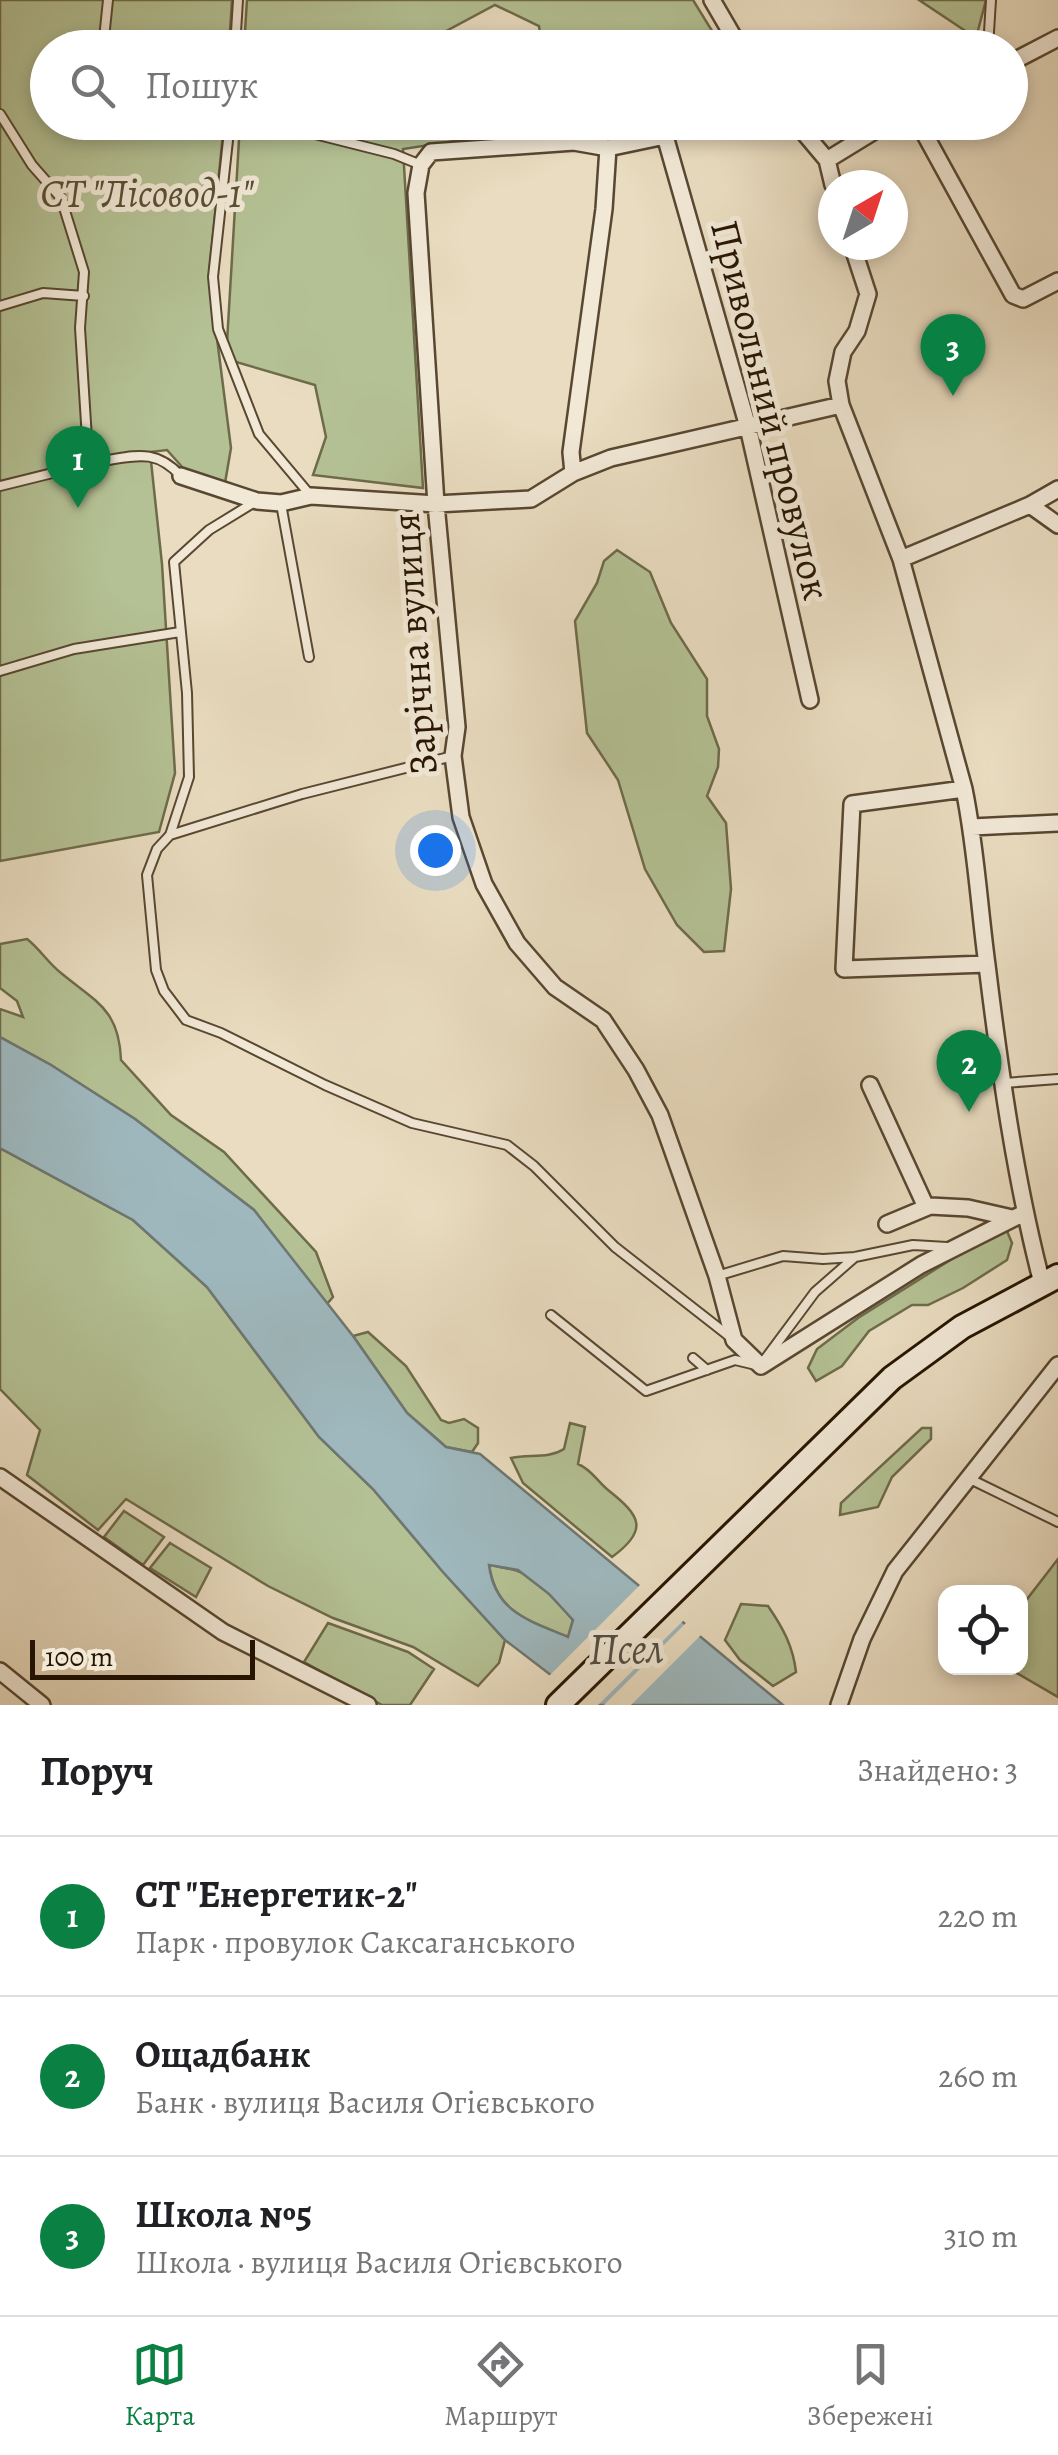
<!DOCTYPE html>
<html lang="uk">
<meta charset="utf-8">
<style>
:root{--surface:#fff;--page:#f6f6f6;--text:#202124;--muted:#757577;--line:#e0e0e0;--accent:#0b8043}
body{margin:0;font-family:Alegreya,serif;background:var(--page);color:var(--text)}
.controls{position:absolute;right:30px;bottom:30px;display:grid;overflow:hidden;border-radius:20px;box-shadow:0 5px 15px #0003}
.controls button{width:90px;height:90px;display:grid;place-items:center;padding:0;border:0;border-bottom:2px solid var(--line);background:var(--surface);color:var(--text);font:50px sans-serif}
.compass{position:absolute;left:818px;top:170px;width:90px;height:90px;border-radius:50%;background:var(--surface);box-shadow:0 5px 15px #0003;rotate:39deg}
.scale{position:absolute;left:30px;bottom:25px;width:225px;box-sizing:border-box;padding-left:10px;border:5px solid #271501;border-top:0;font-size:28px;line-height:35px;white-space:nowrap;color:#271501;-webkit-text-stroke:8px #f1e8d6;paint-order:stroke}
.you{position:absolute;left:435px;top:850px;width:35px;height:35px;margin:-25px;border:8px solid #fff;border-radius:50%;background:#1a73e8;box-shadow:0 0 0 15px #1a73e833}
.badge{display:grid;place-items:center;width:65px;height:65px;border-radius:50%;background:var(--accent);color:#fff;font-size:32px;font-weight:700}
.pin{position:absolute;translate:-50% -82px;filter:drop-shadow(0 2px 5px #0008)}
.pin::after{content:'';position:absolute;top:52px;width:35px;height:30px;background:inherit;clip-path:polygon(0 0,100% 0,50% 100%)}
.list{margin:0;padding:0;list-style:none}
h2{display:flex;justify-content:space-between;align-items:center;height:130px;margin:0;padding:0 40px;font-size:42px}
h2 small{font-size:32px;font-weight:400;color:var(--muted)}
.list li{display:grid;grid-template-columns:65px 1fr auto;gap:30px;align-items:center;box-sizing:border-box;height:160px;padding:0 40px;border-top:2px solid var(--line)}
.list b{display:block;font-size:38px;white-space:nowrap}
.list p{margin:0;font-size:32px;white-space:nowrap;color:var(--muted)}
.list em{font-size:32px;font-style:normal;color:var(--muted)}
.icon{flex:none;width:55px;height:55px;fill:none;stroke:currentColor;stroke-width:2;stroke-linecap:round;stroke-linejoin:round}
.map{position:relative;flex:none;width:1058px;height:1705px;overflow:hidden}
.search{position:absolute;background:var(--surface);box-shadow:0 5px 15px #0003;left:30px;right:30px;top:30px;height:110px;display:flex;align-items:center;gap:25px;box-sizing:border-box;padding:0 35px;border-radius:55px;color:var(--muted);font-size:38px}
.sheet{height:610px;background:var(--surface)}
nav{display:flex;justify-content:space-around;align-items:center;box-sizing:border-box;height:140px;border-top:2px solid var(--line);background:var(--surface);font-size:28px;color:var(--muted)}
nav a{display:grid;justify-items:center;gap:5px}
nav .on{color:var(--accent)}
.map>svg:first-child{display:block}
.green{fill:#b4c194;stroke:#6e6b4a;stroke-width:2.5}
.water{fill:#9eb8be;stroke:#6e7772;stroke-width:2.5;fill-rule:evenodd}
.pier{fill:#e9dcc0}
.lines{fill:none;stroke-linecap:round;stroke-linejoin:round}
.lane-casing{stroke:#584731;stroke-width:12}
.street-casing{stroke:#584731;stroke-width:20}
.secondary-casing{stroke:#271501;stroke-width:28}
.lane{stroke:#f1e8d6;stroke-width:8}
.street{stroke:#f1e8d6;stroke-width:15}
.secondary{stroke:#f1e8d6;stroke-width:22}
.labels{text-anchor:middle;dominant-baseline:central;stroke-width:10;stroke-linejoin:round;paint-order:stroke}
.park-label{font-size:40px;font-style:italic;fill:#585134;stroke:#f1e8d6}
.street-label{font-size:40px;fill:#271501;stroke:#f1e8d6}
.water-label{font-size:42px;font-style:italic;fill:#514e43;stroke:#f1e8d6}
</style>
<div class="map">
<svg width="1058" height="1705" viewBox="0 0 1058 1705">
<rect width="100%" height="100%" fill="#e9dcc0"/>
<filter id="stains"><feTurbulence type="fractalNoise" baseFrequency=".002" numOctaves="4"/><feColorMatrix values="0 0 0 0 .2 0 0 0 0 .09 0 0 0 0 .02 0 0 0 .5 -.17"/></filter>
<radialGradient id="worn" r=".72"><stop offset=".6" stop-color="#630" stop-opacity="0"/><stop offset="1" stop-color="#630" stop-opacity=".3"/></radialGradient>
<path class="green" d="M0 0H232L229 47 48 48V122L224 123 209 276 231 448 225 483 184 469 167 450 150 452 162 564 175 773 159 832 0 861Z
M247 0H693L722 47H542L539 26 495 5 437 36 472 47H244Z
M919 0H986L976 38Z
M240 123H507V133L403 149 423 488 313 475 326 437 315 385 226 359Z
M617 550 650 572 671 623 707 679V716L719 749 718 767 707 796 726 823 731 889 724 951 704 952 677 925 645 869 618 780 587 733 575 621 597 583 604 561Z
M27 939C40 949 48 963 61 973 96 1002 119 1009 121 1060L171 1115 224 1152 316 1252 333 1297 326 1305 254 1210 135 1119 51 1065 0 1037V1009L23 1017 17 1001 0 988V944Z
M0 1148 133 1220 207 1287 319 1437 373 1489 443 1572 505 1640 499 1663 478 1686 413 1647 333 1618 268 1586 126 1499 98 1530 27 1475 40 1430 0 1389Z
M998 1230 1007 1231 1012 1243 1007 1260 963 1288 928 1305H912L869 1331 842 1366 816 1381 808 1368 817 1349 858 1318Z
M368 1332 406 1366 441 1420 449 1423 464 1419 478 1428V1443L472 1452 446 1447 407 1413 353 1336Z
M570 1423 585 1427 578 1464C592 1470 597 1481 608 1490 641 1516 649 1530 612 1557L523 1483 511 1458C530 1454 548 1459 564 1449Z
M922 1428H931V1439L892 1477 878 1507 840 1515 841 1503Z
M124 1511 164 1537 143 1565 104 1537Z
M170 1543 211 1568 196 1597 150 1568Z
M1058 1559V1697L1008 1668H1020L1021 1602 1024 1603Z
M489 1564C500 1568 513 1568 522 1573 542 1584 558 1603 573 1620L568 1637C527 1620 495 1612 489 1564Z
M741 1604 768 1606C783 1628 793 1646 796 1672L773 1686 740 1660 725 1640Z
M328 1623 408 1652 434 1669 410 1705H382L304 1662Z"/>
<path class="water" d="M0 1037 51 1065 135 1119 254 1210 353 1336 407 1413 446 1447 480 1454 783 1705H590L505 1640 443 1572 373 1489 319 1437 207 1287 133 1220 0 1148ZM489 1565 518 1570 549 1594 573 1620 568 1637C528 1620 495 1612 489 1565Z"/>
<path class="pier" d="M644 1581 687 1617 598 1705H582L547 1678Z
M690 1619 705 1631 631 1705H604Z"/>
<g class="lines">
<defs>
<path id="lane" d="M103 48 108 0
M235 48 238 0
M988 48 991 0
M0 114 32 165 61 198 84 272 80 328 87 439 101 461C136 456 155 448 181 476
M230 122 213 277 218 329 259 434 311 496
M267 122 394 154 421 165
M0 306 43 293 84 296
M0 486 101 461
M253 503 209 530 174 562 187 693 189 777 170 835 157 849 147 875 156 970 164 991 186 1020 221 1033 325 1085 412 1123 507 1145 534 1166 615 1247 729 1336
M281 504 309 657
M0 671 74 649 180 632
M170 835 302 794 453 756
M1004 1083 1058 1079
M717 1276 783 1256 823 1259 855 1257 913 1245 947 1247
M551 1315 646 1391 735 1360 756 1365
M693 1358 707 1370
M766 1358 815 1292 855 1257
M968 1478 1058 1522"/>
<path id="street" d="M712 0 740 48
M1010 63 1058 38
M675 122 665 136 608 148 574 142 431 152 421 165 416 193 436 504 457 727 453 756 461 817 484 884 517 943 555 987 603 1020 636 1070 660 1115 717 1276 734 1340 761 1366 921 1265 1024 1213
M795 122 827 160 833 185
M918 122 1013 295 1023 299 1058 281
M665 136 748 427 810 700
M827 160 889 122
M852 245 868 294 857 331 843 352 837 381 841 405 901 559 964 789C976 847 979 906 987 965 1000 1071 1015 1179 1042 1283
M573 473 571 452 604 209 608 148
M181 476 257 501 281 503 311 496 436 504 531 499 573 473 611 458 841 405
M1030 505 1058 525
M901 559 1030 505 1058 489
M964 789 852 804 844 969 987 964
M972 827 1058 823
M870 1085 926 1207
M887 1224 930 1206 968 1208 1012 1218
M0 1477 223 1632 368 1705
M0 1671 42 1705
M839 1705 862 1639 895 1571 1058 1365"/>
<path id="secondary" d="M558 1705 892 1378 962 1327 1058 1276"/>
</defs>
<use href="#lane" class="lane-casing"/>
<use href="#street" class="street-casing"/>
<use href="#secondary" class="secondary-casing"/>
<use href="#lane" class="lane"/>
<use href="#street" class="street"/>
<use href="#secondary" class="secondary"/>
</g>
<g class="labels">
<g class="park-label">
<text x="147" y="193">СТ "Лісовод-1"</text>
</g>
<g class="street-label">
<text transform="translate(771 410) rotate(76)">Привольний провулок</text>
<text transform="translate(414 644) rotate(-94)">Зарічна вулиця</text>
</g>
<g class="water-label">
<text x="626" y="1648">Псел</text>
</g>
</g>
<rect width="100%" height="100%" filter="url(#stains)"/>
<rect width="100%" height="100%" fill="url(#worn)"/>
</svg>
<div class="controls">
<button><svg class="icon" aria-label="locate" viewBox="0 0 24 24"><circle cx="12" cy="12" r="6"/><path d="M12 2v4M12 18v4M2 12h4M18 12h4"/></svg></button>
</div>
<svg class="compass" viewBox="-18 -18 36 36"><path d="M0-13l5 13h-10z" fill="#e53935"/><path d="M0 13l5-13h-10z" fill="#757577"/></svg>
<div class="scale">100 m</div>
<div class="you"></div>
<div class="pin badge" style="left:78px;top:508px">1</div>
<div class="pin badge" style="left:969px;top:1112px">2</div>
<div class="pin badge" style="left:953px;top:396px">3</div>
<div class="search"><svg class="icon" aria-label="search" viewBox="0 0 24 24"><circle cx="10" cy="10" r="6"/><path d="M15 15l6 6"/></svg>Пошук</div>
</div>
<section class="sheet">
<h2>Поруч<small>Знайдено: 3</small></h2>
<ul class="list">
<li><span class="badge">1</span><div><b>СТ &quot;Енергетик-2&quot;</b><p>Парк · провулок Саксаганського</p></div><em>220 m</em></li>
<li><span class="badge">2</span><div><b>Ощадбанк</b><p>Банк · вулиця Василя Огієвського</p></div><em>260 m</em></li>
<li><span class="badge">3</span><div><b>Школа №5</b><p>Школа · вулиця Василя Огієвського</p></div><em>310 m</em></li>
</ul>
</section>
<nav>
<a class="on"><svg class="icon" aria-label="map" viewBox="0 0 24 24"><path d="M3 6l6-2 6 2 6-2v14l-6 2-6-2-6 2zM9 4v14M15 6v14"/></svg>Карта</a>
<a><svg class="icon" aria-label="directions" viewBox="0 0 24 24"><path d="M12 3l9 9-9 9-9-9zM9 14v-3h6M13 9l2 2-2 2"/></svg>Маршрут</a>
<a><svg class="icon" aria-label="saved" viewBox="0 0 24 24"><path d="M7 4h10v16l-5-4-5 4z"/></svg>Збережені</a>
</nav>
